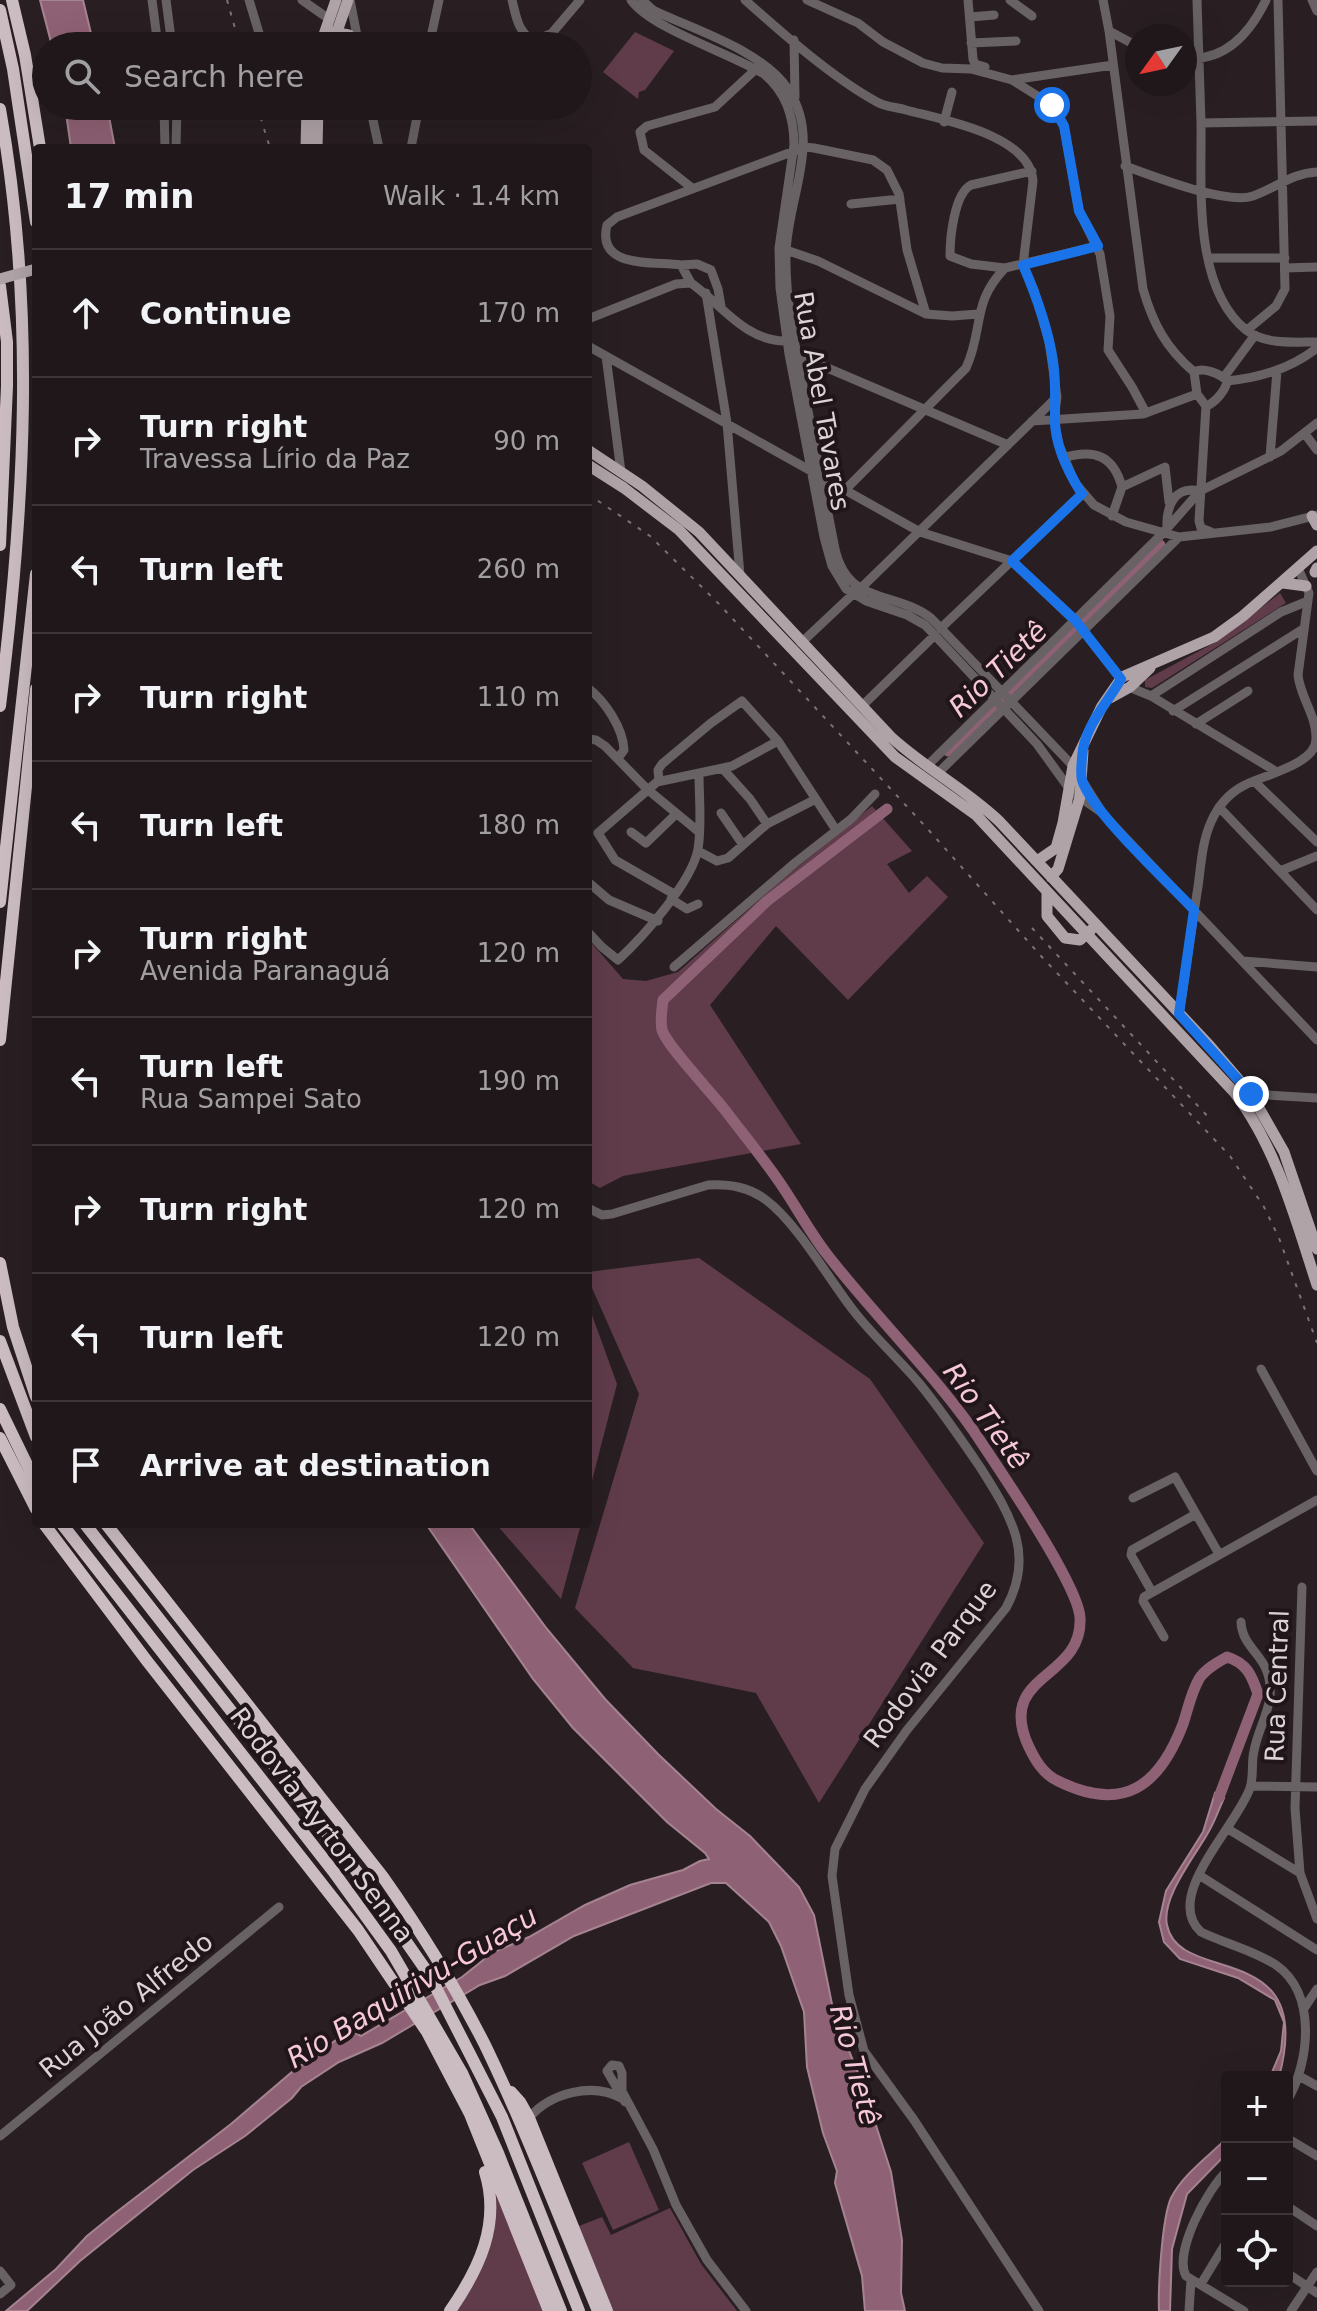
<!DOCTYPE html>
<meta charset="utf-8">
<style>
:root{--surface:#1f171a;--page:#272023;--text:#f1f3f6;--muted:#a19fa2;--line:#3c3639}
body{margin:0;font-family:"DejaVu Sans",sans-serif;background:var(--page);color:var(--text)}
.controls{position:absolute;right:24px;bottom:24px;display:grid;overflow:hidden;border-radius:8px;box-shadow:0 8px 32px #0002}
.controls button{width:72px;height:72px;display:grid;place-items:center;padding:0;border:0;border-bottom:2px solid var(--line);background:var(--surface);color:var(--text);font:40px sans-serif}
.compass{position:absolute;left:1125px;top:24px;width:72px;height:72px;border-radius:50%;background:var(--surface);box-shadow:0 8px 32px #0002;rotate:237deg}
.stop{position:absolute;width:24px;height:24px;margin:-18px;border:6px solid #1a73e8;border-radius:50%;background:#fff}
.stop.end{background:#1a73e8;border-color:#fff;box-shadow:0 2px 8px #0008}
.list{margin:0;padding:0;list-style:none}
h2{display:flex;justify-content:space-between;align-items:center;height:104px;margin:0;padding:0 32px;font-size:34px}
h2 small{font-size:26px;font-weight:400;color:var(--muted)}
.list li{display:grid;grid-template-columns:52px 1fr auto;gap:24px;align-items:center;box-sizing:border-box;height:128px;padding:0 32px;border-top:2px solid var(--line)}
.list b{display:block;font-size:30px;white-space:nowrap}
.list p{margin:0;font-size:26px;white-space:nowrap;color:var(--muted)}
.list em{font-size:26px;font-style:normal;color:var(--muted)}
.icon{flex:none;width:44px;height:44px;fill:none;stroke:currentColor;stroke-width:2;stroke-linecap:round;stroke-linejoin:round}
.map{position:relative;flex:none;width:1317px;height:2311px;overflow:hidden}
.search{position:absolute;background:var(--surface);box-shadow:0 8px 32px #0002;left:32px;top:32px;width:560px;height:88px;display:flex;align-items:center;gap:20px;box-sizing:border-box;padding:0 28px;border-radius:44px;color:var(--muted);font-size:30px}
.panel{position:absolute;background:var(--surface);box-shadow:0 8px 32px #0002;left:32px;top:144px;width:560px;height:1384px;border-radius:8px}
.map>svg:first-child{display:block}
.green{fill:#603c4b}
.water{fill:#8f6174;stroke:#a68391;stroke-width:2}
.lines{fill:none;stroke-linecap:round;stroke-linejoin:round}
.river{stroke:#8f6174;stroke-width:11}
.minor{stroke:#686264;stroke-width:9}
.major{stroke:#afa3a7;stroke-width:11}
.highway{stroke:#cbbcc2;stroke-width:12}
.rail{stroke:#7b7275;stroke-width:2;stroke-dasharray:4 8;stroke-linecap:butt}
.major-bridge{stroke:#afa3a7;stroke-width:11}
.route{stroke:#1a73e8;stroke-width:10}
.labels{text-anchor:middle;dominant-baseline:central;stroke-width:8;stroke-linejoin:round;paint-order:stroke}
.street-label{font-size:26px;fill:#dbd3d6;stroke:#201519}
.water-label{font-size:28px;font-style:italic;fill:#f6c8da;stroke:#201519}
</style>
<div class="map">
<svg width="1317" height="2311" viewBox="0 0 1317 2311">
<rect width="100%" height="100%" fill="#291f23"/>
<path class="green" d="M635 32 674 51 645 90 639 92 638 99 603 72Z
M1280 593 1286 603 1152 688 1145 687V680L1216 642Z
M872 806 912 851 887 864 909 893 927 876 948 897 848 1000 776 926 710 1005 801 1144 623 1176 600 1188 588 1181V939L623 979 646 981 678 972 778 883Z
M699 1258 870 1379 984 1543 819 1803 756 1693 633 1668 575 1608 639 1394 588 1279V1272Z
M588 1304 617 1384 588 1496Z
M496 1524H581L561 1599Z
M629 2142 659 2210 613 2230 582 2163Z
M496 2195 544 2311H452L494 2229Z
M670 2208 701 2264 737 2311H610L579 2226 602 2217 611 2235Z"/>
<path class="water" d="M40 0H83L94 46H52Z
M65 106H107L115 148H71Z
M426 1524H469L547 1629 605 1699 658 1754 716 1809 750 1836 799 1887 814 1915 834 2014 863 2085 891 2172 902 2240 901 2293 905 2311H865L862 2276 835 2183 837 2171 823 2133 807 2067 804 2012 781 1946 769 1922 726 1883H711L574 1936 505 1976 480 1985 382 2043 339 2062 301 2087 292 2098 245 2136 193 2170 80 2261 27 2311H6L56 2269 87 2236 114 2214 231 2124 293 2071 350 2030 361 2036 462 1977 492 1953 529 1937 585 1905 630 1885 683 1870 700 1861 709 1859 705 1853 667 1822 573 1728 533 1679Z
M1215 1793 1224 1798C1219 1809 1215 1821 1209 1831 1196 1855 1161 1897 1167 1925 1179 1987 1317 1936 1279 2077H1270L1281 2051 1284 2022 1275 2000 1238 1978 1180 1959 1164 1942 1159 1922 1166 1891 1203 1832Z
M1227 2138V2153L1187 2194 1172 2249 1170 2311H1159C1158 2288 1162 2218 1171 2198 1183 2174 1209 2156 1227 2138Z"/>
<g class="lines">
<path class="river" d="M948 751 1160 545
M887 809 767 901 663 1000C662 1009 660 1020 662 1030 667 1046 712 1093 725 1110 743 1134 763 1158 780 1183 796 1206 809 1231 826 1253 873 1314 929 1368 973 1430 995 1463 1079 1585 1080 1618 1083 1680 996 1673 1028 1745 1035 1760 1043 1774 1058 1781 1123 1813 1159 1787 1183 1724 1188 1709 1191 1693 1199 1679 1205 1669 1218 1662 1227 1657 1247 1663 1252 1676 1258 1694L1219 1797"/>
<path class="minor" d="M152 0 158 46
M166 0 172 46
M249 0 263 46
M302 0 329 19
M350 0 359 46
M512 0C516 16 518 33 534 41L552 33 580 0
M631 0C652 29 730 53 764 74 786 92 794 118 794 145L779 248 780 288 789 354 824 537 832 566 846 589 866 601 907 615 925 625 1037 744 1071 791 1101 812 1317 1040
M642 0 653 10C694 30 762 50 788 89 823 141 787 198 786 254 785 307 798 359 808 411 817 457 826 503 835 549 848 606 894 590 931 618L1073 766 1100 809
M745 0C783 34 833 78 877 102 886 107 896 107 906 110 943 120 1030 135 1033 181L1023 265
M807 0 858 23 883 42 923 63 942 68 971 69 1012 80 1052 105 1064 126 1079 211 1100 254 1110 316 1108 350 1132 387 1146 413
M968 0 973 59 975 64 985 67
M1010 0 1032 16
M1103 0 1109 31 1143 289C1153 324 1166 348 1194 372
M1197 0C1198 41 1200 81 1201 122 1202 184 1192 286 1246 330 1265 345 1294 342 1317 342
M1312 0 1317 11
M970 17 994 15
M1109 31 1137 46
M794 40 795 97
M971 43 1016 41
M429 46 439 0
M1185 58C1225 62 1250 33 1266 0
M1012 80 1113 65
M164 106 165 148
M370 106 379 148
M944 122 952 92
M1201 123 1317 121
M176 148 177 106
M411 148 419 106
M1125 166C1153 176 1226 205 1253 196 1276 188 1292 173 1317 172
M692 188 644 150 640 132 647 126 715 107 756 69
M851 204 900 199
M786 250 818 261 926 314 952 316 979 314
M1208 258H1285
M681 265 697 264 711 270 718 289 721 306
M1023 265 1034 290 1049 341 1057 397 1054 419 1059 445 1075 483 1094 505 1126 522 1179 537 1271 527 1317 515
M1005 268 971 264 950 256C950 238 954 194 971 185L1032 171
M1285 268 1317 267
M691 283 681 265C653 261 596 269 607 225L617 217 805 147 814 148 873 160 887 170 899 194 907 250 926 314
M706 293 727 423 740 575
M588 319 676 284 691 283C722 305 746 342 787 341
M1247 330 1276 306 1285 289 1278 0
M588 346 920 532 1012 561 1076 622 1121 679
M797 355 1008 445
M606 356 621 472
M1194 372C1202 367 1220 373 1227 381 1260 378 1290 369 1317 348
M1194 372 1197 394 1206 406
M1224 377 1255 335
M1206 406 1199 521 1201 528 1211 532
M1206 406C1215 403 1226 390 1227 381
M1032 421 1143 414 1197 394
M1305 434 1317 450
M1270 457 1277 371
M1063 458C1093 449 1113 454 1122 487L1112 516
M1122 487 1165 467 1169 502
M846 489 966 368C984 329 971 303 1005 268L1098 246
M1167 528C1166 507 1174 485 1200 491
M860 589 1057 397
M941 628 1082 494
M801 643 852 595
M1129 687 1151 696 1277 772
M588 688C605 701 623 728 624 750L618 758
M1151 696 1281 612 1308 601
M862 706 935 635
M1173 711 1303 629
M1196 724 1248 691
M588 739 596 740 605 746 647 789 699 832
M927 766 1163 533 1200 491 1281 451 1317 423
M723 769 750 799 767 824
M938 773 1179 537
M659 781 658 770 662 764 711 723 742 701 778 741 836 830
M1254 781 1317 842
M1219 807 1317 910
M721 813 743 845
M631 832 646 843 675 815
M698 851 717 861 728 858 767 824 816 799
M1280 871 1317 856
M588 882 609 900 658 921
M674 894 615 860 598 833 657 782 732 766 778 741
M671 899 687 909 698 904
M588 932 602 947 618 960C643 937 692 882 698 849 702 825 699 798 699 774
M1243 961 1317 967
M674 967 796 862 851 819 875 794
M1179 1014C1186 972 1191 929 1198 887 1201 865 1202 842 1211 822 1218 806 1228 794 1243 786 1262 775 1316 765 1316 739 1317 716 1300 697 1298 675L1309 593 1298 568
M1251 1094 1317 1098
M588 1208 602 1215 612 1214 708 1185C730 1184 749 1187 766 1200 796 1222 829 1279 853 1310 873 1336 898 1358 919 1383 941 1410 961 1439 980 1467 994 1489 1009 1512 1016 1537 1023 1563 1018 1586 1006 1608L907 1730 865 1789 835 1849 832 1876 849 1995 864 2051 914 2120 1039 2311
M1261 1369 1317 1471
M1133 1498 1175 1477 1219 1554
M1302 1587 1295 1808 1300 1873 1317 1919
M1152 1592 1131 1555 1132 1550 1196 1514
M1241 1622C1242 1644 1259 1652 1266 1669 1279 1700 1259 1723 1254 1751 1251 1763 1254 1776 1250 1788 1237 1826 1162 1897 1201 1932 1226 1944 1253 1950 1276 1965 1317 1993 1310 2062 1287 2101
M1164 1637 1143 1601 1144 1597 1317 1500
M1251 1786 1317 1787
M1228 1829 1300 1873
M1199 1875 1317 1950
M1305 2007 1317 1989
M1299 2076 1317 2086
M625 2102 607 2071 612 2065 619 2066 622 2073V2091L653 2149 676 2205 707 2260 746 2311
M529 2118C550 2093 592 2082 621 2098
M0 2136 279 1907
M1287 2138 1317 2156
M1227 2171C1208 2188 1173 2253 1186 2276L1244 2311
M1287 2206 1317 2226
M0 2271 11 2285 0 2294
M1287 2273 1317 2293
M1201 2284 1227 2241
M1189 2311 1191 2280
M1291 2311 1317 2272"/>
<path class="major" d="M332 32 349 35 357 46
M320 46 336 0
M332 46 348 0
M306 148 307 106
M317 148 318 106
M588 450 642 486 699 532 891 737C925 768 965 789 999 821L1210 1046 1251 1094 1284 1152 1317 1249
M588 465 624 488 679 530 895 757 976 815 1234 1092C1277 1148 1295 1218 1317 1285
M1312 516 1317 525
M1315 572 1317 568
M1283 583 1306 586
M1110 698 1130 687 1150 668
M1037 861 1056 848 1063 823 1073 766 1102 706 1122 677 1214 637 1243 616 1317 551
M1051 877 1058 869 1080 797 1083 751
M1047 892V916L1065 938 1080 940 1091 930"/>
<path class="highway" d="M12 0 25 55 40 148
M0 10 13 69 36 222
M0 109C36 310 25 505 0 706
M0 286 7 342V386L0 545
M0 902 36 574
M0 1040 36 689
M0 1263 13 1327 36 1397
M0 1341 36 1437
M0 1409 36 1483
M0 1438 36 1509
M44 1524 147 1661 358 1930 427 2032 470 2114 549 2311
M62 1524 333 1871 391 1951 462 2073 498 2153 561 2311
M85 1524 361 1877 430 1976 502 2117 579 2311
M106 1524 383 1877C421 1931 455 1986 485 2045 527 2132 561 2222 598 2311
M511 2092 520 2102 529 2118 607 2311
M450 2311C479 2269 501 2224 485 2172"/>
<path class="rail" d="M227 0 240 46
M257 106 270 148
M588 494 650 536 719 604 925 826 1041 956 1230 1156 1264 1207 1279 1238 1317 1343
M1032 928 1212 1121"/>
<path class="major-bridge" d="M0 279 36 269"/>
</g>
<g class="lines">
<path class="route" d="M1052 105 1064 126 1079 211 1098 246 1023 265C1036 295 1048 328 1053 361 1056 380 1055 398 1055 417 1054 444 1068 472 1082 494L1012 561 1075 620 1121 679C1108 702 1088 722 1083 749 1082 757 1080 772 1082 780 1091 811 1169 883 1194 910L1179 1014 1251 1094"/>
</g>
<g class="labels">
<g class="street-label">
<text transform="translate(822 401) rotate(80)">Rua Abel Tavares</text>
<text transform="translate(930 1664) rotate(-53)">Rodovia Parque</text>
<text transform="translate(1277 1686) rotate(-88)">Rua Central</text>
<text transform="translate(322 1825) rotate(53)">Rodovia Ayrton Senna</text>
<text transform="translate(126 2005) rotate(-39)">Rua João Alfredo</text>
</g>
<g class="water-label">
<text transform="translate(998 669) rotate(-44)">Rio Tietê</text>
<text transform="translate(986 1416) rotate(54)">Rio Tietê</text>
<text transform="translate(412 1987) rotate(-31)">Rio Baquirivu-Guaçu</text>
<text transform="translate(855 2065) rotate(75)">Rio Tietê</text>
</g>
</g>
</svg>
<div class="controls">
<button>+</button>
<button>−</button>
<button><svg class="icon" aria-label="locate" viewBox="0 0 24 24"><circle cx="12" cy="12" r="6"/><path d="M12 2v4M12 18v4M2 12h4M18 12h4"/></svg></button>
</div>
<svg class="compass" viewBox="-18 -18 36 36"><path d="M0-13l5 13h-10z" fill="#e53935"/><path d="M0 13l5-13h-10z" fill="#a19fa2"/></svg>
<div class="stop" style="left:1052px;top:105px"></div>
<div class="stop end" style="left:1251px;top:1094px"></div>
<div class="search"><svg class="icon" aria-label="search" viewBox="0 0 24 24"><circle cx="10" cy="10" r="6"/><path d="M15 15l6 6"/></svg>Search here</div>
<section class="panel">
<h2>17 min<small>Walk · 1.4 km</small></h2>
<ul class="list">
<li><svg class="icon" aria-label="ahead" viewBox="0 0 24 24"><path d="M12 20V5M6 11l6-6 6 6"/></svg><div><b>Continue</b></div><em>170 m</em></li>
<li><svg class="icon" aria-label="right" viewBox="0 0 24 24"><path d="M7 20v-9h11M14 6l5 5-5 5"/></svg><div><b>Turn right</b><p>Travessa Lírio da Paz</p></div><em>90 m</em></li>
<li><svg class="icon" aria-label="left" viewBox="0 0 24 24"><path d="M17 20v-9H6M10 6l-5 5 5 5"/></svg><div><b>Turn left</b></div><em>260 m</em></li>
<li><svg class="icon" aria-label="right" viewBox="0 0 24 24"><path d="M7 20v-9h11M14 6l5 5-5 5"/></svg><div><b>Turn right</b></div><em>110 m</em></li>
<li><svg class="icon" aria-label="left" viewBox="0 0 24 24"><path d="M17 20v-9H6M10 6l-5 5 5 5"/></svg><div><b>Turn left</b></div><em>180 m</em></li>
<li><svg class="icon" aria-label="right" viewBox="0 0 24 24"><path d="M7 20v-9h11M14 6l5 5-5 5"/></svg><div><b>Turn right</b><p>Avenida Paranaguá</p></div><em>120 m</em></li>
<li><svg class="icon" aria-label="left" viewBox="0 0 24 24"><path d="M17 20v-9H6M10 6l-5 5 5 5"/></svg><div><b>Turn left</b><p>Rua Sampei Sato</p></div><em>190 m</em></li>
<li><svg class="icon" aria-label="right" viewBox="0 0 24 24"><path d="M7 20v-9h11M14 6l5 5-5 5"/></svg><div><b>Turn right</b></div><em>120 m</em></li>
<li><svg class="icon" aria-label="left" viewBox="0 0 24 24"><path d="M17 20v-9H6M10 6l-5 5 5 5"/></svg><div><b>Turn left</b></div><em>120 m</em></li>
<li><svg class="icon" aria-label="arrive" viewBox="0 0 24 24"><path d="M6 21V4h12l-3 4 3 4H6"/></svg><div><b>Arrive at destination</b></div></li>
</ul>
</section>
</div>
